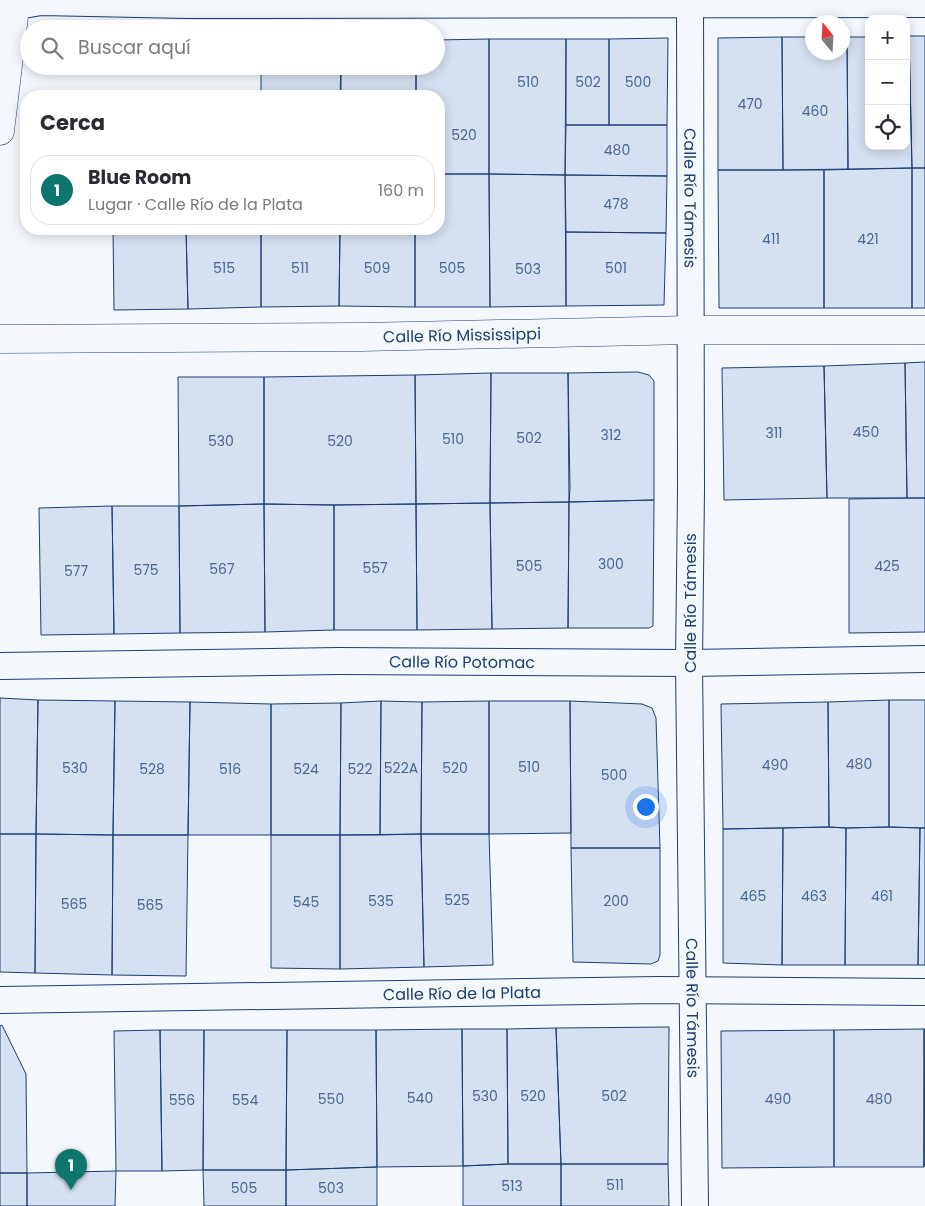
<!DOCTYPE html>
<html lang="es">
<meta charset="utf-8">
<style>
:root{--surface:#fff;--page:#f7f7f7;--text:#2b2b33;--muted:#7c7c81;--line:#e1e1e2;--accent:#0f766e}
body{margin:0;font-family:Poppins,sans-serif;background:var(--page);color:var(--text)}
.controls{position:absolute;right:15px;top:15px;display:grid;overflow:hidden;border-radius:10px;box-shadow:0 2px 12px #0003}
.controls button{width:45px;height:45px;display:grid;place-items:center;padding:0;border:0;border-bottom:1px solid var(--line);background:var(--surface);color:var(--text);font:25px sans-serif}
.compass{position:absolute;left:805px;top:15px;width:45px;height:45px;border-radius:50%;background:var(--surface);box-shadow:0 2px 12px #0003;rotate:342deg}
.you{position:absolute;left:645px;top:806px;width:18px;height:18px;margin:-12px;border:4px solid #fff;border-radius:50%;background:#1a73e8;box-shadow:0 0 0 8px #1a73e833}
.badge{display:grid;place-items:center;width:32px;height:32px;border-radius:50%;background:var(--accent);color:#fff;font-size:16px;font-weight:700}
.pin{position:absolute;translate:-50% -41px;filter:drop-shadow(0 1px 2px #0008)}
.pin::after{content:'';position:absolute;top:26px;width:18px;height:15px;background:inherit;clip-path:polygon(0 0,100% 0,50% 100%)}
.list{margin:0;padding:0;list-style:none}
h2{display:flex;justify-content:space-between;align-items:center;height:65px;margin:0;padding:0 20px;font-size:21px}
h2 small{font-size:16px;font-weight:400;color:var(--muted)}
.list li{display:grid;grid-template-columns:32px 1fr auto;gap:15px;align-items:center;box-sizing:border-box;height:70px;margin:0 10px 10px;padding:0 10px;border:1px solid var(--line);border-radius:20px}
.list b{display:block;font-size:19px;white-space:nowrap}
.list p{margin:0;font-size:16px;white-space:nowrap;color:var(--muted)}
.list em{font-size:16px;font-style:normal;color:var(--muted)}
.icon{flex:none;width:28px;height:28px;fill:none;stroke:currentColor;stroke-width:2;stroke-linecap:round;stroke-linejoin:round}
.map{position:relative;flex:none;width:925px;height:1206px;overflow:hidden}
.search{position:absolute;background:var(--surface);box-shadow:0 2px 12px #0003;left:20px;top:20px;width:425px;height:55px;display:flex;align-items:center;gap:12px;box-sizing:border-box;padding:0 18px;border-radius:28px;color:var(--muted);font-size:19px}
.panel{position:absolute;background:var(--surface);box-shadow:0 2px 12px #0003;left:20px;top:90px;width:425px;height:145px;border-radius:20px}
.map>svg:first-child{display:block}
.building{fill:#d5e0f0;stroke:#1d3f73}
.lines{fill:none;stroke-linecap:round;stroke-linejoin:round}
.minor-casing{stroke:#1d3f73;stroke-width:28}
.tertiary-casing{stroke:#1d3f73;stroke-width:29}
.secondary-casing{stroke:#1d3f73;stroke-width:29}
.minor{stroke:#f4f7fb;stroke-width:26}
.tertiary{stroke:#f4f7fb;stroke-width:28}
.secondary{stroke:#f4f7fb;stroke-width:28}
.labels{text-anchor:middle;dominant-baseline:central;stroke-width:4;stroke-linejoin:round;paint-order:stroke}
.number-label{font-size:14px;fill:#4b6792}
.street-label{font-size:16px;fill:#1d3f73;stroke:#f4f7fb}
</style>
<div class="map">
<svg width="925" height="1206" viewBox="0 0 925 1206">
<rect width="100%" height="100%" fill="#f4f7fb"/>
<path class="building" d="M906 36H909L912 168 848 169 847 37H869V146H906Z
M909 36H925V168H912Z
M782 37 783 170H718V38Z
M782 37H812V52H842V37H847L848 169 783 170Z
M668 38 667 125H609V39Z
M489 39V174H439V96H416V66H436V40Z
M489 39H566L565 175 489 174Z
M566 39H609V125H566Z
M261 66H341L340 96H261Z
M341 66H416V96H341Z
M566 125H667V176L565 175Z
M912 168H925V308H912Z
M912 168V308H824V170Z
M718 170H824V308H719Z
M439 174H489L490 307H415V229H439Z
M489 174 565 175 566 306 490 307Z
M565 175 667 176 666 233 566 232Z
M113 229H186L188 309 114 310Z
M186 229H261V307L188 309Z
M261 229H340L339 306 261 307Z
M340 229H415V307L339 306Z
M566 232 666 233 664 305 566 306Z
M925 362V498H907L905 363Z
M905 363 907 498H827L824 366Z
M824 366 827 498 724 500 722 368Z
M638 372 649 375 654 381V500L569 502 570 488 568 373Z
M491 373H568L569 502 490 503Z
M491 373 490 503 416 504 415 375Z
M415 375 416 504 334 505 264 504V377Z
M178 377H264V504L179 506Z
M907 498H925V632L849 633V499Z
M654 500 653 626 649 628H568L569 502Z
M569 502 568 628 492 629 490 503Z
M490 503 492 629 417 630 416 504Z
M264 504 265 632 180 633 179 506Z
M264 504 334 505V630L265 632Z
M416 504 417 630H334V505Z
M112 506H179L180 633 114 634Z
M112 506 114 634 41 635 39 508Z
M0 698 38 700 36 834H0Z
M38 700 115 701 113 835 36 834Z
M889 700V827L846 828 829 827 828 702Z
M889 700H925V828L889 827Z
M115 701 190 702 188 835H113Z
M381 701 380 835H340L341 703Z
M381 701 422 702 421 834 380 835Z
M489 701V834H421L422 702Z
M489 701H570L571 833 489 834Z
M570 701 642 704 652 708 656 718 660 848H571Z
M190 702 271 704V835H188Z
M828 702 829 827 723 829 721 704Z
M341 703 340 835H271V704Z
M829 827 846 828 845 965H782L783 828Z
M889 827 920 828 918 965H845L846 828Z
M783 828 782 965 723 963V829Z
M920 828H925V965H918Z
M0 834H36L35 973 0 972Z
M36 834 113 835 112 975 35 973Z
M421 834 424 967 340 969V835Z
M421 834H489L493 965 424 967Z
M113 835H188L186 976 112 975Z
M271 835H340V969L271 968Z
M571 848H660V955L658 961 651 964 573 962Z
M2 1025 26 1074 27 1173H0V1026Z
M669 1027 668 1164H561L556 1028Z
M556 1028 561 1164H508L507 1029Z
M462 1029 463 1166 377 1167 376 1030Z
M462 1029H507L508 1164 463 1166Z
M924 1029H925L924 1167Z
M924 1029V1167H834V1030Z
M160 1030H204L203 1170 162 1171Z
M160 1030 162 1171H116L114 1031Z
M204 1030H287L286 1170H203Z
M287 1030H376L377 1167 286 1170Z
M834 1030V1167L722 1168 721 1031Z
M508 1164H561V1206H463V1166Z
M561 1164H668L669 1206H561Z
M377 1167V1206H286V1170Z
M203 1170H286V1206H204Z
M116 1171 115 1206H27V1173Z
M0 1173H27V1206H0Z"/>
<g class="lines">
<defs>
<g id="minor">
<path id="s1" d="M690 0 691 490 689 663 695 1206"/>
<path d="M0 9 41 2 187 5 925 4"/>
<path id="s2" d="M0 666 339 661 689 663 925 659"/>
<path id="s3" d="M0 1000 658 990 925 992"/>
</g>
<g id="tertiary">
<path id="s4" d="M0 339 362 337 690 330H925"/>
</g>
<path id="secondary" d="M0 131 16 0"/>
</defs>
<use href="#minor" class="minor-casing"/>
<use href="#tertiary" class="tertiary-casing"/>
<use href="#secondary" class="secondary-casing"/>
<use href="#minor" class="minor"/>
<use href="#tertiary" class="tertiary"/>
<use href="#secondary" class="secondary"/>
</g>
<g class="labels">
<g class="number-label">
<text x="528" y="82">510</text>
<text x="588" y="82">502</text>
<text x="638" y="82">500</text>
<text x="750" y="104">470</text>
<text x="815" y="111">460</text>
<text x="464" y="135">520</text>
<text x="617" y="150">480</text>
<text x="616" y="204">478</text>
<text x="771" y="239">411</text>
<text x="868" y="239">421</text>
<text x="224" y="268">515</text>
<text x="300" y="268">511</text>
<text x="377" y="268">509</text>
<text x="452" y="268">505</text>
<text x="616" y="268">501</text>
<text x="528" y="269">503</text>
<text x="866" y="432">450</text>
<text x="774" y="433">311</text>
<text x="611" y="435">312</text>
<text x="529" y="438">502</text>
<text x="453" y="439">510</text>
<text x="221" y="441">530</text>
<text x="340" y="441">520</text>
<text x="611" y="564">300</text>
<text x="529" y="566">505</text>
<text x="887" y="566">425</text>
<text x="375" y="568">557</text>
<text x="222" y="569">567</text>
<text x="146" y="570">575</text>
<text x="76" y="571">577</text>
<text x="859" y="764">480</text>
<text x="775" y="765">490</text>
<text x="529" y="767">510</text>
<text x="75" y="768">530</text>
<text x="401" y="768">522A</text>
<text x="455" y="768">520</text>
<text x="152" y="769">528</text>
<text x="230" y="769">516</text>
<text x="306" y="769">524</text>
<text x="360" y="769">522</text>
<text x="614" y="775">500</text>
<text x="753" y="896">465</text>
<text x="814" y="896">463</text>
<text x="882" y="896">461</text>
<text x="457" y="900">525</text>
<text x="381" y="901">535</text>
<text x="616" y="901">200</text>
<text x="306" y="902">545</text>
<text x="74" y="904">565</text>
<text x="150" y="905">565</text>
<text x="485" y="1096">530</text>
<text x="533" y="1096">520</text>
<text x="614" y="1096">502</text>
<text x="420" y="1098">540</text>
<text x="331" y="1099">550</text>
<text x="778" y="1099">490</text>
<text x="879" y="1099">480</text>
<text x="182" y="1100">556</text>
<text x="245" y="1100">554</text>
<text x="615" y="1185">511</text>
<text x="512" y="1186">513</text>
<text x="244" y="1188">505</text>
<text x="331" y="1188">503</text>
</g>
<g class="street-label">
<text stroke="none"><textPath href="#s1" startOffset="198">Calle Río Támesis</textPath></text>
<text stroke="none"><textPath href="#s4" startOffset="462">Calle Río Mississippi</textPath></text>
<text transform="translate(690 603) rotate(-90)">Calle Río Támesis</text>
<text stroke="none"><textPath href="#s2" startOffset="462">Calle Río Potomac</textPath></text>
<text stroke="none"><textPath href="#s3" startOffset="462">Calle Río de la Plata</textPath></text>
<text stroke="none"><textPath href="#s1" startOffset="1008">Calle Río Támesis</textPath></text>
</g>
</g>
</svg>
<div class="controls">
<button>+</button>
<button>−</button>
<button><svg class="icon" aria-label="locate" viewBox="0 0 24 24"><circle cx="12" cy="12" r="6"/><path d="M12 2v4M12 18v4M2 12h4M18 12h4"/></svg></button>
</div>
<svg class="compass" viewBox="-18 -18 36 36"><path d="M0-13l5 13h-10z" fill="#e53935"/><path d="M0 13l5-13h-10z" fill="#7c7c81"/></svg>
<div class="you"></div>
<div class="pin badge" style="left:71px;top:1190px">1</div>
<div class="search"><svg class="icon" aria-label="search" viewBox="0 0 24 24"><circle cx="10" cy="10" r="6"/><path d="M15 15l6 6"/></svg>Buscar aquí</div>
<section class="panel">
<h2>Cerca<small></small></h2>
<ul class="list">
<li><span class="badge">1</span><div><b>Blue Room</b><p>Lugar · Calle Río de la Plata</p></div><em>160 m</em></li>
</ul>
</section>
</div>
